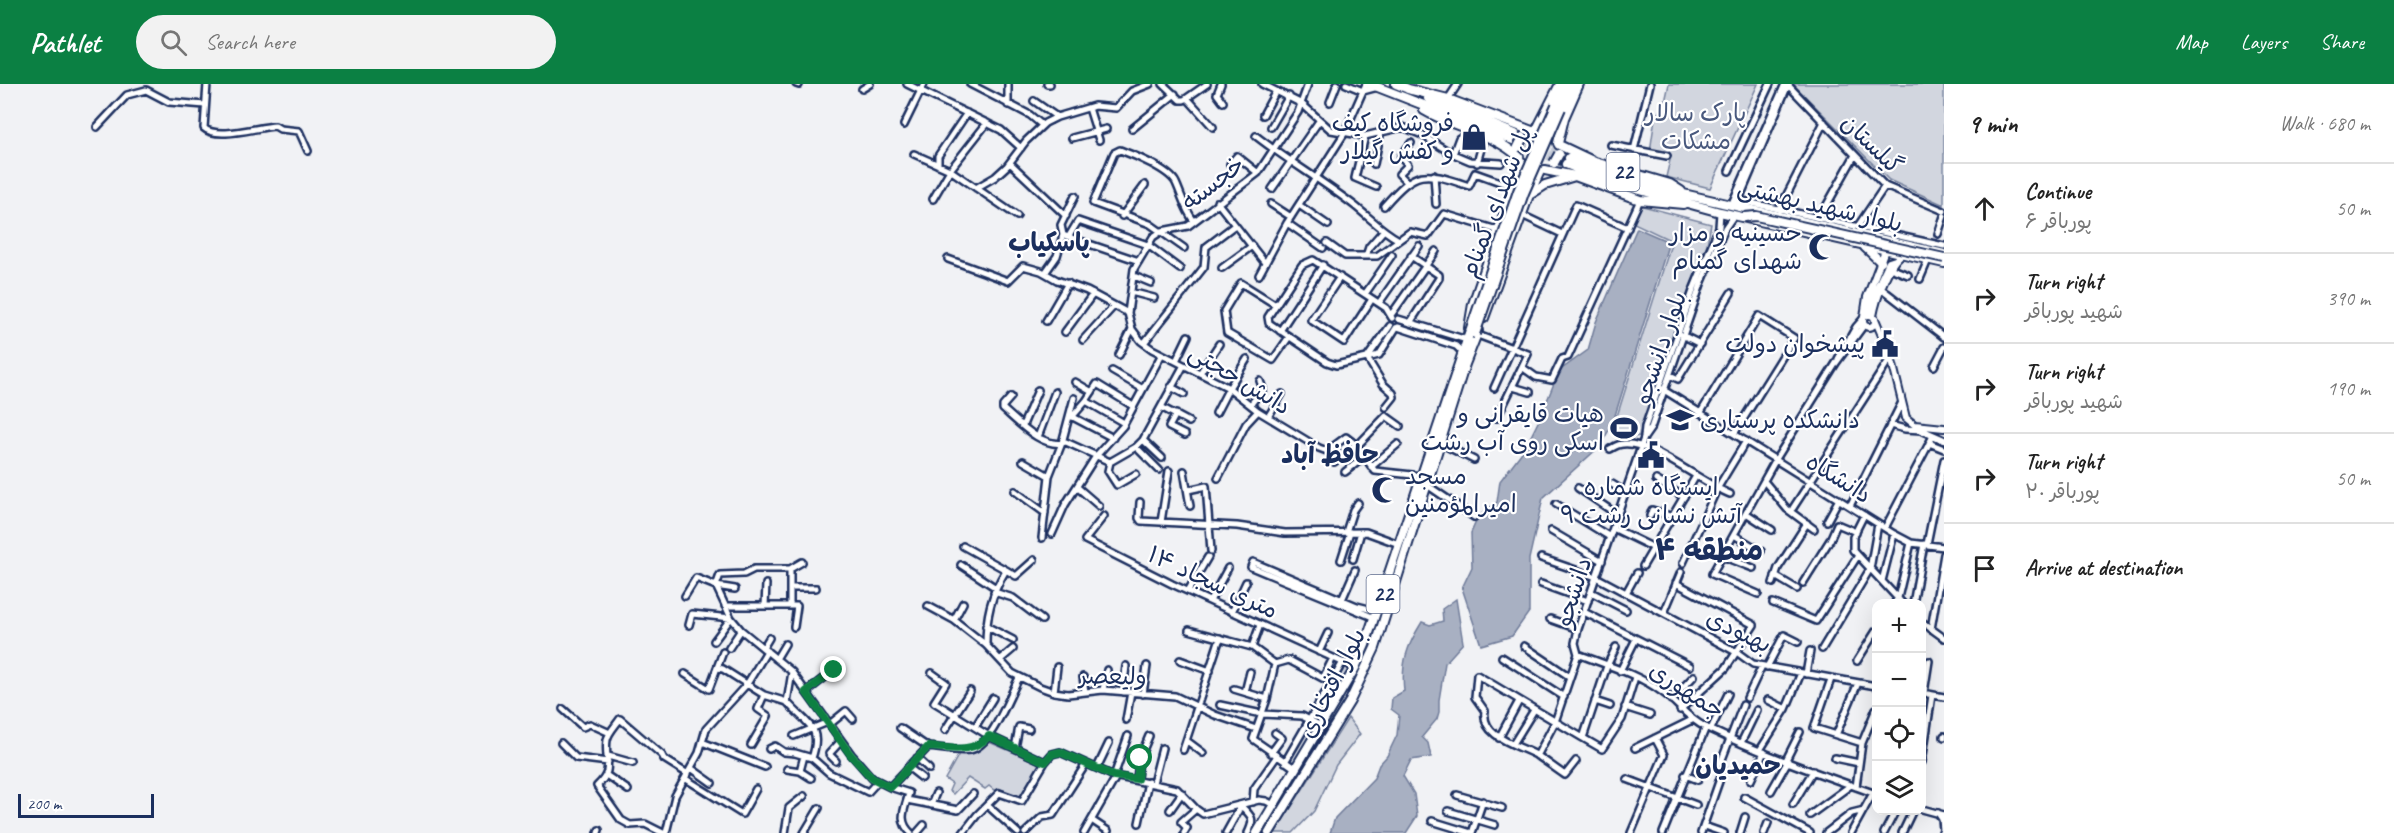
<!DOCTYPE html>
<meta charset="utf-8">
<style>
:root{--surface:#fff;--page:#f2f2f2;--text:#222;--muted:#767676;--line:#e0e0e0;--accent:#0b8043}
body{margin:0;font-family:Caveat,"Playpen Sans Arabic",sans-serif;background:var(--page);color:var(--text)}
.controls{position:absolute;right:18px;bottom:18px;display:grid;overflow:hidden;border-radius:12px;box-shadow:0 6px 24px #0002}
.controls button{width:54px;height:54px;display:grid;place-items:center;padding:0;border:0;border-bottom:2px solid var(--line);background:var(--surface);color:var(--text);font:30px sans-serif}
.scale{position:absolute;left:18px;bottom:15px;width:136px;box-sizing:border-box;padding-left:6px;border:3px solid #1b2f5e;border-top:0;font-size:16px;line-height:21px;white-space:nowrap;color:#1b2f5e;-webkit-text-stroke:4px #fff;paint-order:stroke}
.stop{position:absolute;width:18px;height:18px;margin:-14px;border:4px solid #0b8043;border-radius:50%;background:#fff}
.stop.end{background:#0b8043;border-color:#fff;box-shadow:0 2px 6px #0008}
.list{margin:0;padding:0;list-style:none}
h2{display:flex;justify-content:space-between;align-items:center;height:78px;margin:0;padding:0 24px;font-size:26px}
h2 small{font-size:20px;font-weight:400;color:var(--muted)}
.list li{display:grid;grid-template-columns:39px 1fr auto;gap:18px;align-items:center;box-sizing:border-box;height:90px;padding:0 24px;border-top:2px solid var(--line)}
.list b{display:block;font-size:22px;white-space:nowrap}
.list p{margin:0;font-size:20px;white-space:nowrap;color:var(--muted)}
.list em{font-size:20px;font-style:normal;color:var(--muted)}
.icon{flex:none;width:33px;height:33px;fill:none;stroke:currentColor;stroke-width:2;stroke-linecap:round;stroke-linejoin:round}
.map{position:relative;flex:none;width:1944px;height:749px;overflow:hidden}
header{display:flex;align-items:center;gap:36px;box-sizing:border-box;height:84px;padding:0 30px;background:var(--accent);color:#fff}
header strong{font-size:28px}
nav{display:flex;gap:33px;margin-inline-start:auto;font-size:21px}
.search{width:420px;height:54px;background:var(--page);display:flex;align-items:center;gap:15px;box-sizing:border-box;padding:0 21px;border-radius:33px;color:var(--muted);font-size:22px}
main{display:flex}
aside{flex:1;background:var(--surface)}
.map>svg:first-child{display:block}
.green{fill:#d2d6df;stroke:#76829e;stroke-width:1.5}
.water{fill:#a8b0c2;stroke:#707c9a;stroke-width:1.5}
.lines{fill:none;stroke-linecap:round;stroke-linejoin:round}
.highway-tunnel{stroke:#c6cbd7;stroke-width:8;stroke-dasharray:8 4;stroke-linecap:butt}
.minor-casing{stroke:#1b2f5e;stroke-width:10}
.major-casing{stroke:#1b2f5e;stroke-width:10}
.highway-casing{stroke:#1b2f5e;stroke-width:12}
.minor{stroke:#fff;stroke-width:5}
.major{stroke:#fff;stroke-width:6}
.highway{stroke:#fff;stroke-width:8}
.highway-bridge-casing{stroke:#1b2f5e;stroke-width:12;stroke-linecap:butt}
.highway-bridge{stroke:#fff;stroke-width:8}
.route{stroke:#0b8043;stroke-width:8}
.labels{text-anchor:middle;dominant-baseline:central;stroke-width:4.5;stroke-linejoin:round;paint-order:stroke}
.shield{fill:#fff;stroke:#5f6d8e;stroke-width:1.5}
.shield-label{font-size:22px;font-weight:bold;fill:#1b2f5e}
.park-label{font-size:24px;fill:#49597e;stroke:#fff}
.poi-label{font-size:24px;fill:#1b2f5e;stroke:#fff;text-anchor:end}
.street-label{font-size:24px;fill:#1b2f5e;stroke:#fff}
.neighbourhood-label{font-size:26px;font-weight:bold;fill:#1b2f5e;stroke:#fff}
.district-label{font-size:30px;font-weight:bold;fill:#1b2f5e;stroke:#fff}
</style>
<header>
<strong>Pathlet</strong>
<div class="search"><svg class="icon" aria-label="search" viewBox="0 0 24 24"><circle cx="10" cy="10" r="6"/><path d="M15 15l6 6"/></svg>Search here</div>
<nav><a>Map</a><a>Layers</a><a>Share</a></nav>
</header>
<main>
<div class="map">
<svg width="1944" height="749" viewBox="0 0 1944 749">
<rect width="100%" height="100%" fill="#f1f2f5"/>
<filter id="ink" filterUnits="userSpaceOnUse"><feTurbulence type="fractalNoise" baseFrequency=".0167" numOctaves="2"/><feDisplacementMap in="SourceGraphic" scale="12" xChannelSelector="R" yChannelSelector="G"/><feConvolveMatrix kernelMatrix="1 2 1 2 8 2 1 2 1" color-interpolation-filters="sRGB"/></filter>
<g filter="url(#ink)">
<path class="green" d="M1669 0H1758L1710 104 1666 93 1671 72 1650 68 1655 34 1665 18Z
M1793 0H1944V121L1889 96Z
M1639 121 1711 140 1707 160 1675 243 1639 352 1621 356 1613 345 1672 157 1632 138Z
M1343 579 1353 584 1295 680 1287 676Z
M1348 634 1360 650 1336 681 1314 727 1293 749H1275Z
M989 658 1040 680 1021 714 999 704 995 707 989 702 985 705 968 694 953 710 949 707 952 700 945 695 959 670 980 666Z"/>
<path class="water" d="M1637 144 1669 158 1612 341 1599 363 1543 414 1529 475V528L1512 552 1481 561 1462 504 1472 483 1471 449 1478 433 1497 418 1500 397 1525 364 1540 334 1559 287 1588 266 1596 238Z
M1456 515 1463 559 1445 579 1439 616V628L1437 635 1422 653 1428 659 1431 673 1411 676 1403 692 1414 710 1417 732 1406 749H1330L1335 734 1374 694 1379 681 1387 672 1397 651 1399 631 1391 625 1392 614 1404 607C1401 578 1407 562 1422 538L1430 541 1443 537 1442 525Z"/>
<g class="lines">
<path class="highway-tunnel" d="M1518 51 1569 74
M1515 57 1566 80"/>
<defs>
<path id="minor" d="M207 0 204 44C217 56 257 43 275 42L280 45 299 47 308 67
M796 0 799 1
M907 0 1001 46 1021 64
M970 0 1030 31 1042 41
M1008 0V21
M1047 0H1050
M1163 0 1180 16H1184L1207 0
M1221 0 1217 10 1223 18
M1262 0 1302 20 1331 46 1365 52 1403 43 1422 51 1451 69 1470 77 1501 79
M1308 0 1298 28 1258 89 1188 142 1162 147 1153 153 1143 170 1134 185 1128 229 1132 245 1141 257 1152 265 1229 304 1258 327 1319 364 1327 367 1346 353C1360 362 1365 375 1375 387L1422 392
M1346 0 1363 7 1378 3
M1787 0 1885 102 1944 127
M862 5 870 0
M1187 14 1213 43
M1448 15 1458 0
M1034 17 1057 33
M1330 18 1337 0
M1089 24 1099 56
M1263 31 1276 7
M987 39 950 86 1017 132
M904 41 924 0
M97 43 127 11 146 6 169 18 205 21
M1271 43 1289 12
M1132 45 1175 10
M1256 52C1288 77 1323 97 1355 122 1370 134 1382 147 1399 156
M1365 52 1355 94 1376 103
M1072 54 1106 45
M1611 61 1667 72
M1634 66 1650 0
M914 70 950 86 933 115
M1453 70 1459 54
M1010 79 1066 132
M1477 79 1482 61
M1230 80 1237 72 1258 89
M1374 80 1381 47
M938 81V72L967 29
M1729 87 1770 0
M1434 91 1436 120
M1407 98 1399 90 1408 81 1401 72 1411 59
M976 104 995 93 1007 82 1026 57 1045 39 1057 33 1094 22 1116 24 1132 7 1150 0
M1272 105 1319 37
M1075 112 1061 141 1063 151 1139 177
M1734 115 1944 162
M1733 117 1785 0
M1217 118 1265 179
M1271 120 1291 133
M1737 120 1788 1
M1299 121 1328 141
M1384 122C1417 84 1424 87 1469 102L1475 89 1514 103
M1779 126 1824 38
M1824 126 1855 71
M1522 131 1562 150
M1122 132 1145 101
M1287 139 1323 164
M1858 142 1885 102
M1938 150 1944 132
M1069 152 1078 137 1148 161 1180 185
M1327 159 1345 172H1377L1410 148 1428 152 1444 130 1497 146
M1184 164 1150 140 1093 119 1114 69 1120 66C1134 71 1170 86 1176 99 1182 112 1185 126 1194 137
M1366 172 1369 163 1383 147
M948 175 1008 197 1023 182 1041 187 1057 196 1087 207 1128 229
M1222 184 1252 162
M1890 184 1908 191
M1045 189 1057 172 1063 151
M1259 191 1287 139 1344 50 1366 0
M1134 192 1151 199
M1340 193 1311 236 1344 258 1372 215
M1920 195 1928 176
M1882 205 1944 253
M1131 208 1154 214
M1365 210 1392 171
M1379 219 1419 162
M1276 221 1241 199 1224 227 1227 249 1273 276 1289 253
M1391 231 1436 167
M1398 235 1467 256
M1046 237 1068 199
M1410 239 1439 194V191L1411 172
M1390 242 1367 274 1379 271 1396 244
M1398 243 1456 262 1462 268
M1280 247 1323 181
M1065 248 1093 210
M1475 250 1528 270 1497 334
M1682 251 1700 260
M1083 256 1114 222
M1144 259 1204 183 1206 163 1235 141
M1119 271 1132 245
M1838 275 1856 243 1863 235
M1176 277 1188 252
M1934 282 1944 263
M1522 283 1536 293 1552 296 1562 275 1568 273 1640 116
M1112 287 1143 305
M1200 289 1219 260
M1670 291 1678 295 1731 209
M1075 298 1092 308
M1171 303 1184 310
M1513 303 1530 308
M1659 303 1894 450 1911 459 1944 463
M1494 304 1576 121 1628 144
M1011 313 1003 322V325C1019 339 1044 366 1066 358L1110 378 1136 363 1143 356 1184 281
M1086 317 1124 339
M1251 320 1263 305 1260 297
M1161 323 1189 338
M1386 323 1394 313 1393 309 1383 300 1367 274 1336 281 1327 278 1269 239 1268 233 1302 181 1313 176 1386 224 1392 234
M1701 328 1759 232 1794 254 1734 350
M1216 329 1229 304 1247 275
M1176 330 1169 343 1185 351
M1071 332 1113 354
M1072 333 1086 317 1097 300 1133 322
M1268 333 1282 310
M1023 341 1038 306
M1890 341 1905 345 1921 346
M1038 353 1055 308
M1644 353 1645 343 1694 204 1719 143 1720 128
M1143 356 1162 374
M1440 359 1474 376
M1929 359 1944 365
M1358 361 1386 332 1400 342
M1136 363 1159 386
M1610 365C1614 363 1618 360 1623 360 1653 357 1701 399 1730 410
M1023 377 1049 392
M1110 378 1108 387 1117 401 1136 390
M1334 378 1357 360
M1371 383 1398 360
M1184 387 1190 422
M1345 388 1363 374
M1218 394 1246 340 1258 327
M1656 396 1684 413
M1764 397 1787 425 1814 445
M1612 400 1625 408
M1427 401 1474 433
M1077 403 1099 422
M1578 404 1618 431
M1188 406 1206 402 1211 467
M1015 407 1045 429
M1140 418 1139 434 1141 437 1237 442 1285 449 1366 448 1399 460
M1556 420 1610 453
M1850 422 1901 320
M1793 424 1891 273
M1746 429 1772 446
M1864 431 1853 453V466L1903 520
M1104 432 1085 456 1172 500 1355 584
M1650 432 1652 426 1673 433
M1827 437 1839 415
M1161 438 1169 387
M1613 444 1654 464
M1885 444 1933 352
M1551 447 1602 477
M1346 448 1353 426 1358 419
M1052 450 1065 421 1096 372 1123 342 1162 270
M1734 451 1761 467
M1042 454 1049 392 1062 359 1074 314
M1927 460 1944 376
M963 462 1006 486
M1722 472 1753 484
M1541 474 1596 493 1738 569 1753 580 1876 602
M1353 475 1361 448
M1341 476 1350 448
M1683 479 1717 405 1746 357
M961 481 996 504
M1643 482 1696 392
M1775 492 1797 505
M1882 497 1894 450
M1676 499 1754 541 1726 584 1680 626
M1773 499 1778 484 1807 439
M1803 499 1830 456 1837 440 1856 448
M1541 500 1588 517
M716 502 731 534 741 546 791 587 851 670 872 694 890 703 928 663C941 664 957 668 970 666 992 662 1009 612 1019 594
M716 502 720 491 744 490 754 485H790L802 478
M790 504H816
M1188 507 1208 473
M994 508 1013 514 1042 536
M1591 508 1626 526
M1626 509 1637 489
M1758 510 1712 490 1776 375 1836 279 1864 241
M685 512 696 494 716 502 735 505
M1210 517 1228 484
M1341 518 1355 486
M1773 519 1816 537 1857 473
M1894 520 1898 514 1911 459
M1913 520 1924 460
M725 522H797L794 543
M765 522 766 500
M790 522V485
M928 522 954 536 986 561 1012 589 1040 603 1054 608 1068 610 1103 606 1175 612 1215 631 1256 645
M1232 528 1246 498
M1584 528 1690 582
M1664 529 1681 488
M1375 534 1251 483 1253 478 1357 522 1377 527
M1550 535 1578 545
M954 536 963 519
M1922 538 1944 554
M689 541 692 530 731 534
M986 542 1013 556
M1931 545 1944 470
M1189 546 1252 563 1275 580
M714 557 731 534
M986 561C986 532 991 511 1006 486L1016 492 1034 476
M1524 562 1570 593
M1252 563 1260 541
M729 564 741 546
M763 564 769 554
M1822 565 1870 485 1878 440
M1319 568 1328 549
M1578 570C1606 581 1638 590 1662 608 1678 619 1686 633 1705 643 1759 669 1819 690 1876 710
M1502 573 1564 613
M776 575 785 560
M1000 576 1013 565
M1180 576 1210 587
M1857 577 1876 547
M1275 580 1267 615 1253 655 1296 685
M1275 580 1289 576 1343 605
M1767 583 1784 551 1798 558
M718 584 723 585 764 611 787 618
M1620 587 1636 555
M792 588 787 618C807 641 823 642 812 674
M932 589 946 599 934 618 989 652 1045 678 1052 670 1060 668 1114 692 1177 705 1196 725 1203 730 1259 716 1266 717 1274 721
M685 590 709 605 723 568
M1806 590 1810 567
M1083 593 1085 608
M1323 594 1333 574
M1831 595 1814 644 1862 659
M1234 605 1267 615
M1103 606 1107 586
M806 608 834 586
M1054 608 1057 583
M1123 608 1126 582
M1245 608 1250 588
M1924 609 1929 577
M1143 610 1147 582
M1928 610 1944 613
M1747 614 1762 582
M1671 616 1694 592
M1768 616 1786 625
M1595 617 1610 622
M1220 621 1262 630 1302 632 1321 642
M1625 623 1650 631
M563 625 583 643 590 640 610 649
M1126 636 1131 608
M830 640 846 627 853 635
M975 643 993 614
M900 644 928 663
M1711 645 1728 610
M945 646 970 607
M1836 651 1858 599
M794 652 828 638
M1944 653V652
M1499 654 1519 617
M1583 654 1602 665 1622 635 1635 593
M1187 657 1203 669
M702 658 765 683
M561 659 576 674 608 678
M1741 659 1757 626
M1513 660 1534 626
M751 661 768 632 758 625 764 611
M1015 664 1019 643 1029 645
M1635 664 1692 636
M769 665 775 662 784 668 795 669 812 674 829 689 868 708 878 697
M1183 666 1220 554
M1760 666 1786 625 1801 589
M1271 669 1282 654 1275 649
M608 672 633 679
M1537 672 1555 638 1578 570 1575 559 1578 545 1644 354 1651 344 1701 200 1725 144 1734 131
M917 674 929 685
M1835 674 1859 679
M1786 676 1800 648
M836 677 829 670 841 657
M1576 677 1565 691C1556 685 1547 678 1538 672 1519 661 1481 654 1485 627L1475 613 1477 591 1583 654 1607 582 1616 563
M1285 678 1343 578
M1922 678 1932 611
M908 683 922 694
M691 684 712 699
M1097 684 1109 659
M787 685 800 687 811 694
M800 687 804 672
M606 691 628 706
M1685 691 1698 696
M1114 692 1128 652
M686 695 742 730 756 705
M1137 695 1139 676 1149 652
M1627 695 1696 721
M1751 696 1764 668
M1153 699 1162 664
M890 703 909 709C905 725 897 736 911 749
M1856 703 1862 659 1876 625
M1771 707 1788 677
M1457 711 1502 724
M1744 713 1810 749
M907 716 958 726 973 710
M1253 718 1254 705 1277 672
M1793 720 1813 687
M931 721 936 709
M987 721 1018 749
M1922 725 1944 731
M1170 726 1182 709
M1448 727 1495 741
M1938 729 1942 735 1943 746
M1810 731 1851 701
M1093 737 1108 747
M1432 737 1471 749
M1139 739 1148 698
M1704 742 1724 749
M598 749 599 746
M663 749 645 740 630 741 621 736 597 702C615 686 604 676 607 656 608 649 616 641 620 635L662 671 664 675 688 690
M666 749 675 712 699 669 706 645 747 600 767 567
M785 749 789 724 804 712
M804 749 819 724
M917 749 924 741
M963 749 977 731 999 709 1022 717 1045 678
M1025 749 1042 733 1053 731 1086 680
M1084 749 1116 693
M1184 749 1187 744 1181 738 1196 725
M1226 749 1241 722C1252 732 1255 735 1248 749
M1472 749 1483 717
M1631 749 1664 671 1655 654
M1663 749 1706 643
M1701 749 1723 686 1721 678 1743 621
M1740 749 1745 733
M1764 749 1768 739
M1826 749 1852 729 1864 726
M1851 749 1873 709
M1884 749 1896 726
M1902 749 1913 726"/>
<path id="major" d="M1869 231 1871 216 1889 178 1895 176
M1863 237a6 6 0 1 1 12 0a6 6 0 1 1-12 0Z
M1873 232C1876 216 1888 179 1902 170
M1864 233 1867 213 1885 166
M1875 235 1891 273 1906 334 1921 346 1944 356
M1915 341 1944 344
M1942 749 1944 745"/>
<path id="highway" d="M1370 0 1513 56
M1396 0 1411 6
M1408 5 1448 15 1532 47
M1428 14 1515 50
M1556 21 1566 0
M1561 24 1572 0
M1424 26C1453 43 1494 49 1519 73
M1537 45 1560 0
M1558 59 1564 34 1579 0
M1559 61 1595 78 1670 100 1681 107
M1569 74 1610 91 1653 103 1944 170
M1566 80 1607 97 1720 128 1944 179
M1545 86 1575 92 1640 116 1683 120
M1531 110 1545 101 1575 92
M1865 163 1881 178
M1484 234 1529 111 1540 87
M1257 749 1355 584 1365 561 1467 256 1473 220 1522 78
M1269 749 1350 617 1375 564 1465 280 1478 247"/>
</defs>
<use href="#minor" class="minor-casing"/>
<use href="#major" class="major-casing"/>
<use href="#highway" class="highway-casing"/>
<use href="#minor" class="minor"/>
<use href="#major" class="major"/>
<use href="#highway" class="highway"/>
<defs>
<path id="highway-bridge" d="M1518 63 1523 53
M1554 79 1559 70
M1744 133 1756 132 1944 174
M1475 250 1524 109 1561 24
M1468 253 1518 107 1556 21"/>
</defs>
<use href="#highway-bridge" class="highway-bridge-casing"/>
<use href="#highway-bridge" class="highway-bridge"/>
</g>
</g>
<g class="lines" filter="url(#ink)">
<path class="route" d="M834 586 806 608 850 670 872 694 890 703 928 663C951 664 972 670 989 652L1045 678 1052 670 1060 668 1114 692 1137 695 1140 674"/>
</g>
<defs>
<symbol id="shop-bare" viewBox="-9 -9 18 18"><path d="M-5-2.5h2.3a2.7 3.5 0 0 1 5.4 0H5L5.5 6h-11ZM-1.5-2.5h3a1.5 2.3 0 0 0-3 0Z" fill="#1b2f5e" stroke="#fff" stroke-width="2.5" paint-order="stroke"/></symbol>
<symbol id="mosque-bare" viewBox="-9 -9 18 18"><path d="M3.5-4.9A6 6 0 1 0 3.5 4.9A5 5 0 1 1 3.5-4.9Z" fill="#1b2f5e" stroke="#fff" stroke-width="2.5" paint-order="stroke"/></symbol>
<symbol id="civic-bare" viewBox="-9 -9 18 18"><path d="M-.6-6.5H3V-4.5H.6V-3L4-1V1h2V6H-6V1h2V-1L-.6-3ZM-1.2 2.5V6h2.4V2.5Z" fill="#1b2f5e" stroke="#fff" stroke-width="2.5" paint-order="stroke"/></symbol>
<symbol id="university-bare" viewBox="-9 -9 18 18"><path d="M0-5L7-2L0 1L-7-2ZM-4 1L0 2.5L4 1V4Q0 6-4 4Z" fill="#1b2f5e" stroke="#fff" stroke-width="2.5" paint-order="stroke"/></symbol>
<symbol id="stadium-bare" viewBox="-9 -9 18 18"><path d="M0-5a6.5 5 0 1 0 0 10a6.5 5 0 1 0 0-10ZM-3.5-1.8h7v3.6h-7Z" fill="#1b2f5e" stroke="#fff" stroke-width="2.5" paint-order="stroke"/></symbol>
</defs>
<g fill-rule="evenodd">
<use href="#shop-bare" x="1455" y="34" width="38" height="38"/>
<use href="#mosque-bare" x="1803" y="144" width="38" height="38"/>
<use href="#civic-bare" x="1866" y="241" width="38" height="38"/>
<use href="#university-bare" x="1661" y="317" width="38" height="38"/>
<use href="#stadium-bare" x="1605" y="325" width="38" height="38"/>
<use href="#civic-bare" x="1632" y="352" width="38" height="38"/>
<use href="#mosque-bare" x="1366" y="387" width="38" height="38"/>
</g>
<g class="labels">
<g class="shield">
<rect x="1606.5" y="69" width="33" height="38" rx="4.5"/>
<rect x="1366.5" y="491" width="33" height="38" rx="4.5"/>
</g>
<g class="shield-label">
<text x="1623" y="88">22</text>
<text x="1383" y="510">22</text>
</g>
<g class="park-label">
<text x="1696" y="29">پارک سالار<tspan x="1696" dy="28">مشکات</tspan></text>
</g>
<g class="poi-label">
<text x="1454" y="39">فروشگاه کیف<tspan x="1454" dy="28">و کفش گیلار</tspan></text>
<text x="1802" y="149">حسینیه و مزار<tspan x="1802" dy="28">شهدای گمنام</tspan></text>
<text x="1865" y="260">پیشخوان دولت</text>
<text x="1604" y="330">هیات قایقرانی و<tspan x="1604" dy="28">اسکی روی آب رشت</tspan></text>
<text x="1700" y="336" text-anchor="start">دانشکده پرستاری</text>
<text x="1405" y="392" text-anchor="start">مسجد<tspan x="1405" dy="28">امیرالمؤمنین</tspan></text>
<text x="1651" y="403" text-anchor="middle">ایستگاه شماره<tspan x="1651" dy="28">۹ آتش نشانی رشت</tspan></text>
</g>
<g class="street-label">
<text transform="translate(1872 60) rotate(44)">گیلستان</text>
<text transform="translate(1213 99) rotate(-38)">خجسته</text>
<text transform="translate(1496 118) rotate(-69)">پل شهدای گمنام</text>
<text transform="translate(1820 121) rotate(13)">بلوار شهید بهشتی</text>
<text transform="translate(1660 264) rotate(-71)">بلوار دانشجو</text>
<text transform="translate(1240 295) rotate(31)">دانش حجتی</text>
<text transform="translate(1839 394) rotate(32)">دانشگاه</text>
<text transform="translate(1213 498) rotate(25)">۱۴ متری سجاد</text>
<text transform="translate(1573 508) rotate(-72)">دانشجو</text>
<text transform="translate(1739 547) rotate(26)">بهبودی</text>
<text transform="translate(1113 592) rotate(1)">ولیعصر</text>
<text transform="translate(1332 599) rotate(-63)">بلوار افتخاری</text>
<text transform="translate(1687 606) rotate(33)">جمهوری</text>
</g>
<g class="neighbourhood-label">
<text x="1049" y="158">پاسکیاب</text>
<text x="1330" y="370">حافظ آباد</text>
<text x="1738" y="681">حمیدیان</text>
</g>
<g class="district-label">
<text x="1709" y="466">منطقه ۴</text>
</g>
</g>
</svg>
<div class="controls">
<button>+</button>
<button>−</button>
<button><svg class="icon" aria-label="locate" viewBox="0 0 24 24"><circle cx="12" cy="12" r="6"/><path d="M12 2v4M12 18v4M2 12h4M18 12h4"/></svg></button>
<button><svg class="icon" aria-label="layers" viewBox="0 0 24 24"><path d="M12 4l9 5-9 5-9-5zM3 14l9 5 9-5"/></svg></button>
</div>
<div class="scale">200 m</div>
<div class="stop" style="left:1140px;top:674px"></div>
<div class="stop end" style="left:834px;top:586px"></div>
</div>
<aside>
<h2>9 min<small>Walk · 680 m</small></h2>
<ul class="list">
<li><svg class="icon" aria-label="ahead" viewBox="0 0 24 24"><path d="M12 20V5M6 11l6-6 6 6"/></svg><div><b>Continue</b><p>پورباقر ۶</p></div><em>50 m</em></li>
<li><svg class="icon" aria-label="right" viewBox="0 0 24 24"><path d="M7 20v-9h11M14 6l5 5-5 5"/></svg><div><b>Turn right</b><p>شهید پورباقر</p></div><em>390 m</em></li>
<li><svg class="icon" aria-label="right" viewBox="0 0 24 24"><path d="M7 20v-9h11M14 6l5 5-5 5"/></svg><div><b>Turn right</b><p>شهید پورباقر</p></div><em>190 m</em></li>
<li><svg class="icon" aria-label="right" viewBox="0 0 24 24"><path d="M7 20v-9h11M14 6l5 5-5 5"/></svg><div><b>Turn right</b><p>پورباقر ۲۰</p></div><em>50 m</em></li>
<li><svg class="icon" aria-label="arrive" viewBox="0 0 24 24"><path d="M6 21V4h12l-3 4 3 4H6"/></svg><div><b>Arrive at destination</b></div></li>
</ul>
</aside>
</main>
